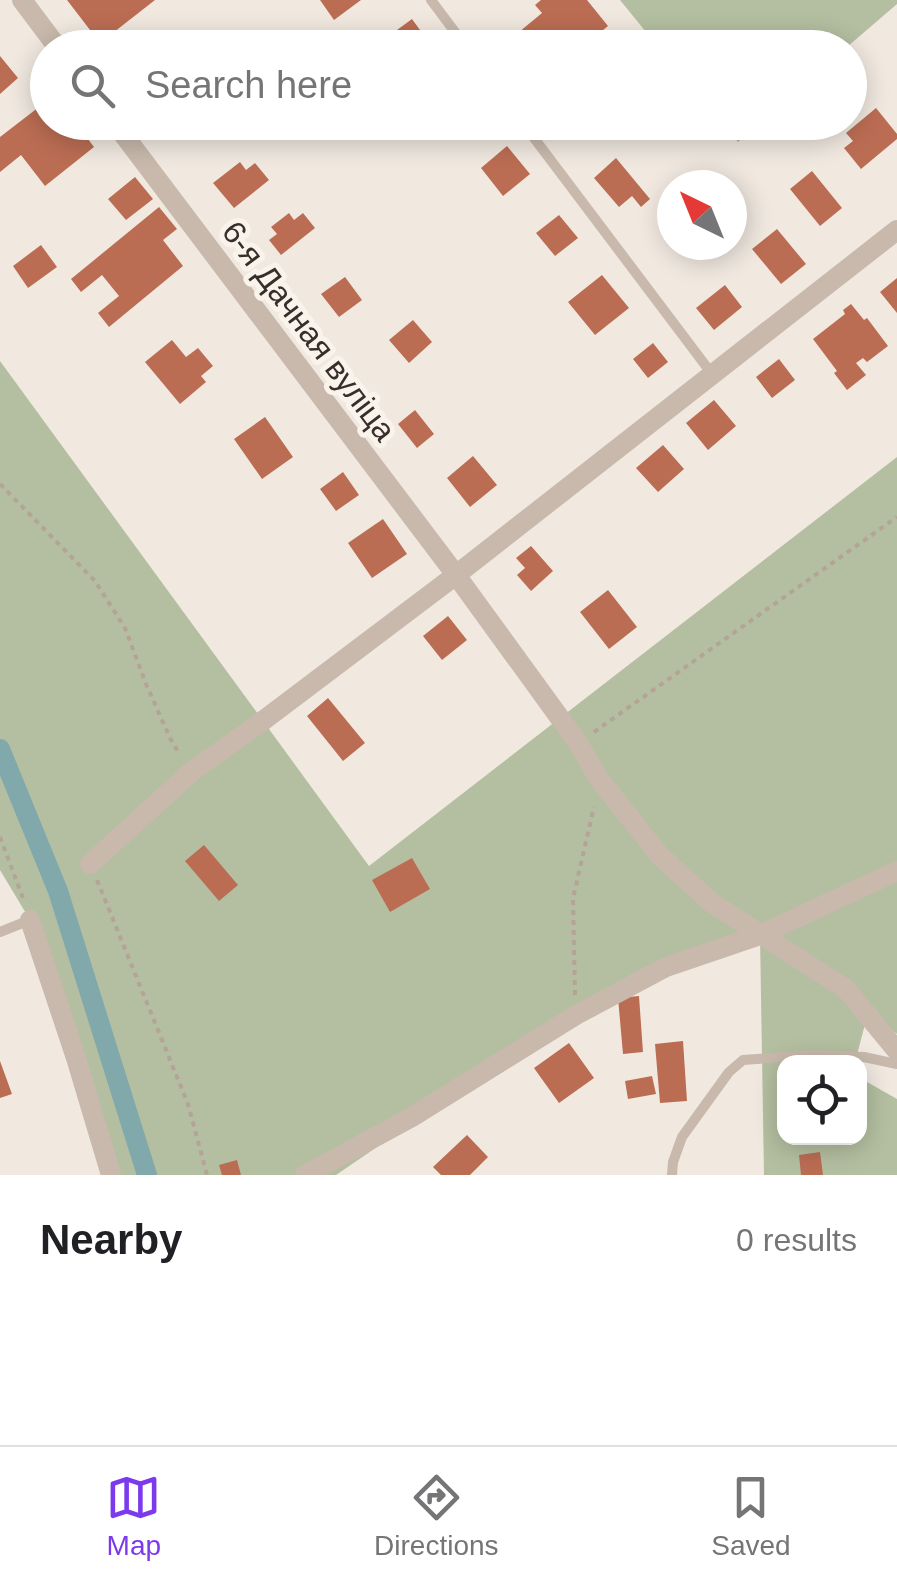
<!DOCTYPE html>
<meta charset="utf-8">
<style>
:root{--surface:#fff;--page:#f2f2f2;--text:#202124;--muted:#757577;--line:#e0e0e0;--accent:#7c3aed}
body{margin:0;font-family:Arial,sans-serif;background:var(--page);color:var(--text)}
.controls{position:absolute;right:30px;bottom:30px;display:grid;overflow:hidden;border-radius:20px;box-shadow:0 5px 25px #0003}
.controls button{width:90px;height:90px;display:grid;place-items:center;padding:0;border:0;border-bottom:2px solid var(--line);background:var(--surface);color:var(--text);font:50px sans-serif}
.compass{position:absolute;left:657px;top:170px;width:90px;height:90px;border-radius:50%;background:var(--surface);box-shadow:0 5px 25px #0003;rotate:317deg}
.list{margin:0;padding:0;list-style:none}
h2{display:flex;justify-content:space-between;align-items:center;height:130px;margin:0;padding:0 40px;font-size:42px}
h2 small{font-size:32px;font-weight:400;color:var(--muted)}
.icon{flex:none;width:55px;height:55px;fill:none;stroke:currentColor;stroke-width:2;stroke-linecap:round;stroke-linejoin:round}
.map{position:relative;flex:none;width:897px;height:1175px;overflow:hidden}
.search{position:absolute;background:var(--surface);box-shadow:0 5px 25px #0003;left:30px;right:30px;top:30px;height:110px;display:flex;align-items:center;gap:25px;box-sizing:border-box;padding:0 35px;border-radius:55px;color:var(--muted);font-size:38px}
.sheet{height:270px;background:var(--surface)}
nav{display:flex;justify-content:space-around;align-items:center;box-sizing:border-box;height:140px;border-top:2px solid var(--line);background:var(--surface);font-size:28px;color:var(--muted)}
nav a{display:grid;justify-items:center;gap:5px}
nav .on{color:var(--accent)}
.map>svg:first-child{display:block}
.green{fill:#b4bfa1}
.lines{fill:none;stroke-linecap:round;stroke-linejoin:round}
.canal{stroke:#81a9ab;stroke-width:20}
.building{fill:#bb6d53}
.path{stroke:#b4a397;stroke-width:4;stroke-dasharray:5 5;stroke-linecap:butt}
.service{stroke:#c8b9ac;stroke-width:10}
.minor{stroke:#c8b9ac;stroke-width:20}
.labels{text-anchor:middle;dominant-baseline:central;stroke-width:10;stroke-linejoin:round;paint-order:stroke}
.street-label{font-size:32px;fill:#372e2a;stroke:#f9f3ec}
</style>
<div class="map">
<svg width="897" height="1175" viewBox="0 0 897 1175">
<rect width="100%" height="100%" fill="#f1e9e0"/>
<path class="green" d="M620 0H897V4L847 47 659 48Z
M721 123H760L738 142Z
M0 361 369 866 897 457V1034L868 1013 855 1062H784V1138H860V1078L897 1099V1175H764L760 936 576 1015 531 1042 336 1175H111L30 920 0 870Z"/>
<g class="lines">
<path class="canal" d="M0 749 58 891 147 1175"/>
</g>
<path class="building" d="M67 0H155L100 43Z
M320 0H361L334 20Z
M541 0H587L608 26 581 48 566 31 545 48H521L513 37 542 13 535 5Z
M412 19 433 48H393L386 38Z
M0 56 18 78 0 94Z
M48 100V122H75L94 147 45 186 21 155 0 172V137Z
M876 108 897 134V139L861 169 844 148 853 141 846 133Z
M559 122H594L572 139Z
M507 146 530 174 503 196 481 168Z
M616 158 650 199 641 207 632 196 619 207 594 178Z
M240 162 246 170 255 163 269 180 234 208 213 183Z
M812 171 842 208 820 226 790 189Z
M135 177 153 199 126 220 108 199Z
M159 207 177 229 163 240 183 266 109 327 98 313 119 296 102 275 81 292 71 279Z
M289 213 294 220 303 213 315 228 281 255 269 240 277 234 271 227Z
M559 215 578 238 555 256 536 233Z
M777 229 806 264 781 284 752 249Z
M41 245 57 267 28 288 13 266Z
M602 275 629 308 595 335 568 302Z
M345 277 362 300 339 317 321 294Z
M897 278V313L880 292Z
M725 285 742 307 714 330 696 308Z
M851 304 864 320 867 318 888 346 867 362 863 358 856 363 866 375 847 390 834 373 837 371 813 339 845 314 843 310Z
M413 320 432 342 409 363 389 340Z
M172 340 186 357 198 348 213 366 201 376 206 382 180 404 145 362Z
M653 343 668 362 648 378 633 359Z
M779 359 795 380 772 398 756 377Z
M714 400 736 426 708 450 686 423Z
M415 410 434 434 417 448 398 424Z
M265 417 293 457 262 479 234 439Z
M663 445 684 469 658 492 636 468Z
M473 456 497 485 470 507 447 478Z
M343 472 359 495 336 511 320 489Z
M383 519 407 554 372 578 348 543Z
M531 546 553 571 531 591 517 575 525 568 516 558Z
M608 590 637 627 609 649 580 612Z
M448 616 467 640 442 660 423 636Z
M328 698 365 743 343 761 307 716Z
M204 845 238 885 219 901 185 861Z
M412 858 430 889 390 912 372 880Z
M639 996 643 1052 623 1054 618 998Z
M683 1041 687 1101 660 1103 655 1044Z
M569 1043 594 1078 559 1103 534 1068Z
M0 1061 12 1094 0 1098Z
M652 1076 656 1094 628 1099 625 1081Z
M467 1135 488 1157 470 1175H441L433 1167Z
M820 1152 823 1175H801L799 1155Z
M237 1160 241 1175H222L219 1165Z"/>
<g class="lines">
<path class="path" d="M0 484 95 581 125 628 146 684 170 738 180 755
M594 732 897 517
M0 837 24 901
M97 880 188 1104 207 1175
M575 995 573 898 594 807"/>
<path class="service" d="M431 0 467 48
M522 122 712 374
M0 932 30 920
M672 1175 673 1162 682 1137 729 1072 743 1060 811 1055 864 1057 897 1064"/>
<path class="minor" d="M22 0 58 48
M114 122 456 575 578 743 599 779 660 856 712 903 846 989 897 1051
M90 864 191 772 264 720 456 575 897 230
M30 920 76 1058 111 1175
M305 1175 412 1117 576 1015 666 967 760 935 897 871"/>
</g>
<g class="labels">
<g class="street-label">
<text transform="translate(309 331) rotate(53)">6-я Дачная вуліца</text>
</g>
</g>
</svg>
<div class="controls">
<button><svg class="icon" aria-label="locate" viewBox="0 0 24 24"><circle cx="12" cy="12" r="6"/><path d="M12 2v4M12 18v4M2 12h4M18 12h4"/></svg></button>
</div>
<svg class="compass" viewBox="-18 -18 36 36"><path d="M0-13l5 13h-10z" fill="#e53935"/><path d="M0 13l5-13h-10z" fill="#757577"/></svg>
<div class="search"><svg class="icon" aria-label="search" viewBox="0 0 24 24"><circle cx="10" cy="10" r="6"/><path d="M15 15l6 6"/></svg>Search here</div>
</div>
<section class="sheet">
<h2>Nearby<small>0 results</small></h2>
<ul class="list">
</ul>
</section>
<nav>
<a class="on"><svg class="icon" aria-label="map" viewBox="0 0 24 24"><path d="M3 6l6-2 6 2 6-2v14l-6 2-6-2-6 2zM9 4v14M15 6v14"/></svg>Map</a>
<a><svg class="icon" aria-label="directions" viewBox="0 0 24 24"><path d="M12 3l9 9-9 9-9-9zM9 14v-3h6M13 9l2 2-2 2"/></svg>Directions</a>
<a><svg class="icon" aria-label="saved" viewBox="0 0 24 24"><path d="M7 4h10v16l-5-4-5 4z"/></svg>Saved</a>
</nav>
